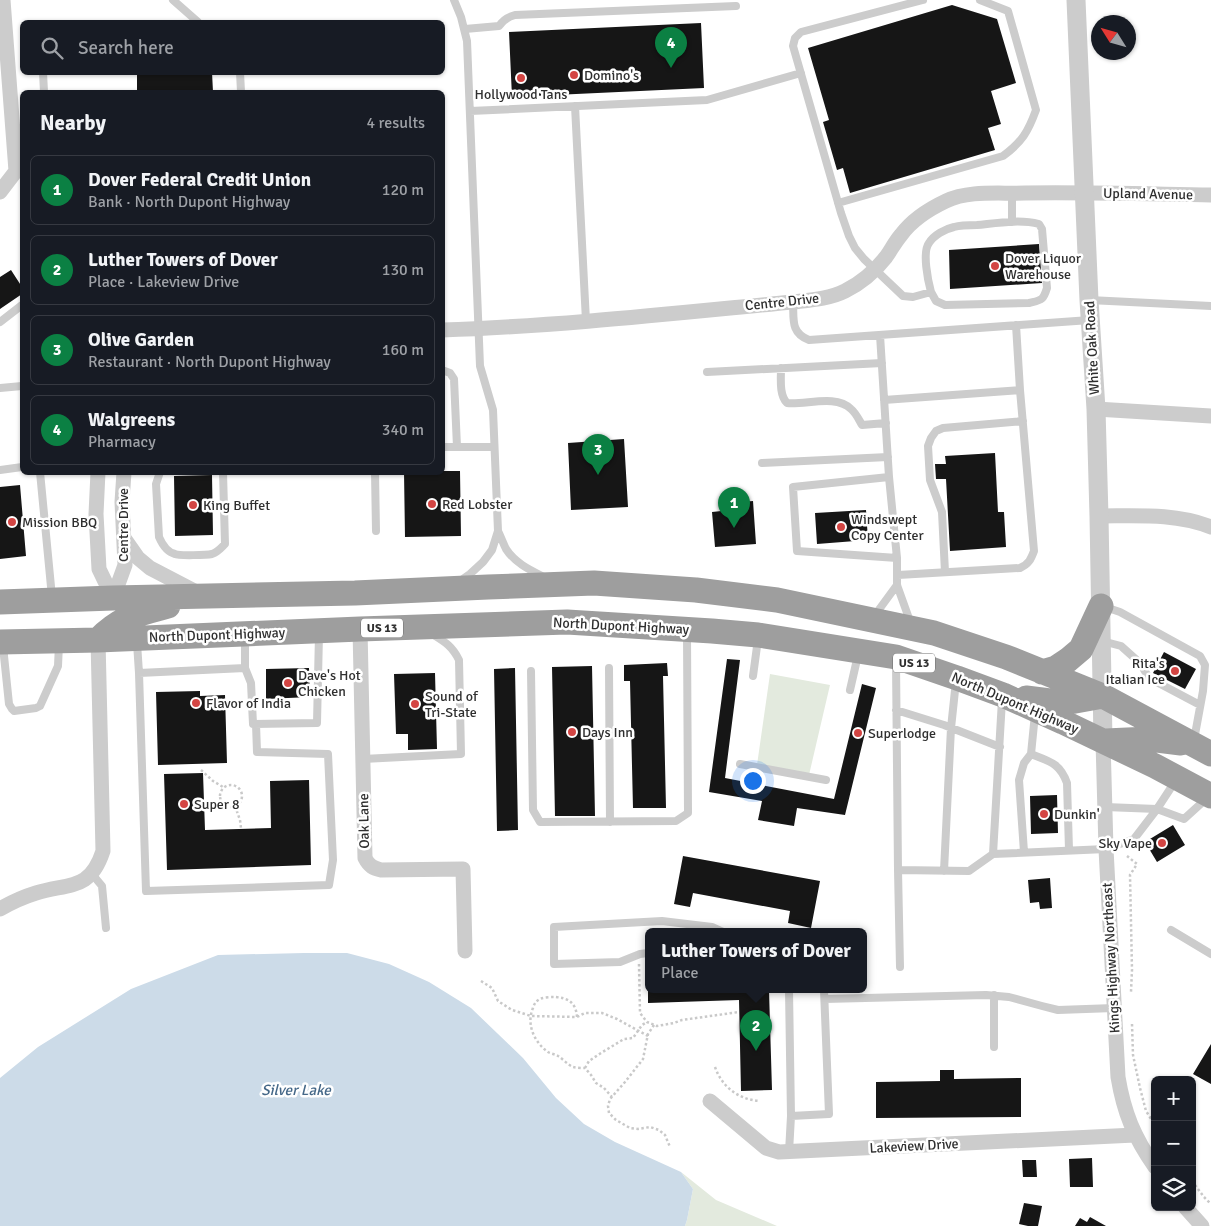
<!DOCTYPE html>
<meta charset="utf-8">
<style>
:root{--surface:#171b24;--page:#242831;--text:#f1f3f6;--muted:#9ea1a6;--line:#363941;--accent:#0b8043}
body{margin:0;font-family:Signika,sans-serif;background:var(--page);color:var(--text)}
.controls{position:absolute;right:15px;bottom:15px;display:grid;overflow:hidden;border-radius:8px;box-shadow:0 1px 4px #0004}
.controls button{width:45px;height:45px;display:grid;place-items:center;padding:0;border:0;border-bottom:1px solid var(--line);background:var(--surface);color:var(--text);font:25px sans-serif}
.compass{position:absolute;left:1091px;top:15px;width:45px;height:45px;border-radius:50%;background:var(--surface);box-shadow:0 1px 4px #0004;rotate:307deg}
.you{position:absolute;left:752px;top:780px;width:18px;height:18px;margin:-12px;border:4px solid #fff;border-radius:50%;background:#1a73e8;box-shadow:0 0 0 8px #1a73e833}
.badge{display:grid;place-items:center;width:32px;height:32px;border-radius:50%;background:var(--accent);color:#fff;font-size:16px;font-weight:700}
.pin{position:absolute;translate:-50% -41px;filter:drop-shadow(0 1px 2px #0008)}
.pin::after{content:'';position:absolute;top:26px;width:18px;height:15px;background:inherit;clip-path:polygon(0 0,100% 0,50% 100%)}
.popup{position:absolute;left:645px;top:928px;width:222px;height:65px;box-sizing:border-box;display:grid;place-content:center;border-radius:8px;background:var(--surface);filter:drop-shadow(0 1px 4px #0005);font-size:16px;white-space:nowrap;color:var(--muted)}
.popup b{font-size:19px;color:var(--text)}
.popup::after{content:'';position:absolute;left:50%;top:100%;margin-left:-10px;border:10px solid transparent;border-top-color:var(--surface)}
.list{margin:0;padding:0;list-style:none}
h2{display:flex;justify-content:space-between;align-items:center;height:65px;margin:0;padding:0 20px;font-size:21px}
h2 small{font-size:16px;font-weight:400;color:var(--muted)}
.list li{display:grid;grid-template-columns:32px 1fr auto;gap:15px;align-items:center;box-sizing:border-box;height:70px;margin:0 10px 10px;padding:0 10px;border:1px solid var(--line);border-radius:8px}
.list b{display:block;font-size:19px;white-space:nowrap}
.list p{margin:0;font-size:16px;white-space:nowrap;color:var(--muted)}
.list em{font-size:16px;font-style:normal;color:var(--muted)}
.icon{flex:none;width:28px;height:28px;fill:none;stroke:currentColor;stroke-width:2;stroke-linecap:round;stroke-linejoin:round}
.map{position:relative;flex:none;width:1211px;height:1226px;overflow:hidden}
.search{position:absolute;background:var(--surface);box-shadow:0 1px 4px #0004;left:20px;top:20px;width:425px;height:55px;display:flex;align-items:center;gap:12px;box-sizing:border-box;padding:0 18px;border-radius:8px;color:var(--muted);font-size:19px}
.panel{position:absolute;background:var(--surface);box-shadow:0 1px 4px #0004;left:20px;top:90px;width:425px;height:385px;border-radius:8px}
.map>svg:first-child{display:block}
.green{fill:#e3eade}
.water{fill:#ccdbe8}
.building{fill:#161616}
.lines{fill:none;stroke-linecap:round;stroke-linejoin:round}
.path{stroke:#c9c9c9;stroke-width:2.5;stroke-dasharray:2.5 2.5;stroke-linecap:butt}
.service{stroke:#ccc;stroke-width:8}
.minor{stroke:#ccc;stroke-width:15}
.tertiary{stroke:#ccc;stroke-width:19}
.trunk{stroke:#9e9e9e;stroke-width:25}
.poi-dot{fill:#d34543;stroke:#fff;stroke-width:2}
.labels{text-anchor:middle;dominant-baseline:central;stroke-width:5;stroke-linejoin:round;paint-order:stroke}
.shield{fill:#fff;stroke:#6d6d6d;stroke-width:1}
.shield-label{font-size:12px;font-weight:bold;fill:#2f2f2f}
.poi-label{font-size:14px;fill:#2f2f2f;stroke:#fff;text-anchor:start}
.street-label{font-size:14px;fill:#2f2f2f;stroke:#fff}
.water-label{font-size:15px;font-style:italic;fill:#456888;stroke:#fff}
</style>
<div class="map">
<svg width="1211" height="1226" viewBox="0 0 1211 1226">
<rect width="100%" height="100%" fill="#fff"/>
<path class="green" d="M770 674 830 685 809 775 757 765Z
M681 1172 716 1200 777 1226H685L687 1220 693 1189Z"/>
<path class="water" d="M304 953H347L389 964 429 982 471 1008 523 1058 556 1098 584 1124 615 1142 681 1172 693 1189 687 1220 685 1226H0V1078L38 1047 131 989 218 955Z"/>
<path class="building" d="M952 5 997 19 1016 83 991 91 1001 124 988 128 995 150 850 193 843 168 837 170 823 122 829 120 808 48Z
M701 23 704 88 512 97 509 32Z
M137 72H212L213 92H137Z
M1039 244 1042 283 950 289 949 250Z
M11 270 22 287V294L0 309V277Z
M624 439 628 507 571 510 568 443Z
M995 453 998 512H1004L1006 547 950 551 946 479H936L935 464H946L945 456Z
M442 471H460L461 536 405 537 404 472H442Z
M212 475 213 535 175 536 174 476Z
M20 485 26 556 0 559V487Z
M753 501 756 544 715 547 712 512 731 510 730 503Z
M866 510 868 540 817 544 815 513Z
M1164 652 1196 669 1185 689 1153 673Z
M727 659 740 660 725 778 834 799 862 684 876 688 845 815 797 808 794 826 758 820 762 801 709 792Z
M667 663 668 676H663L666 808H633L630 681H624V665Z
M592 666 595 816H555L552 667Z
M309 668 310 697 266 699V669Z
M515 668 518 830 497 831 494 669Z
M435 673 437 749 408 750V734H396L394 674Z
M200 691V696L225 695 227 763 158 765 156 692Z
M203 773 205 830 271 828 270 781 309 780 311 865 167 870 164 774Z
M1057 795 1058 833 1031 834 1030 796Z
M1173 825 1185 845 1157 862 1145 842Z
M683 856 820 881 811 928 788 923 790 911 693 893 690 907 674 904Z
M1050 878 1052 908 1040 909 1039 902 1030 903 1028 880Z
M648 990H769L772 1090 741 1091 739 1000 648 1003Z
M1211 1044V1084L1193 1074Z
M940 1070H954V1079L1021 1078V1117L876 1118V1082L940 1081Z
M1092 1158 1093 1187H1070L1069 1159Z
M1022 1160H1036L1037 1177H1023Z
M1024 1203 1042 1206 1038 1226H1028L1019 1224Z
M1090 1217 1106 1226H1075L1080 1218 1087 1222Z"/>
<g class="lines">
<path class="path" d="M201 770 213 781 223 787
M220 796a11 11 0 1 1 22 0a11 11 0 1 1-22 0Z
M235 806 240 820 241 828
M1127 856 1137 864 1130 875 1132 970 1131 992
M639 964 640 1013 647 1022 657 1026 674 1023 682 1020 739 1012
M481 981 492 988 498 1001 512 1010 531 1016 577 1017 585 1013H602L617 1019 648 1036
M577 1017C576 1003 569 998 555 997 551 997 544 997 540 999 536 1001 534 1004 533 1008 526 1024 534 1042 548 1052 551 1054 555 1054 558 1056 563 1059 568 1065 573 1067 577 1068 582 1068 585 1068L591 1075 596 1083 604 1088 612 1097
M1132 1024 1133 1055 1140 1088 1146 1111 1155 1125
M654 1025 648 1034 643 1059 625 1082 610 1099 608 1106 609 1113 616 1120 630 1128 638 1129 650 1127 659 1130 665 1135 670 1147
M715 1067C722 1087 738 1099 759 1101
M585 1068 589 1061 601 1053 624 1039 633 1038 642 1025 647 1022
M1192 1181 1204 1197 1211 1204"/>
<path class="service" d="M173 0 198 22
M454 0 461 17 467 41 480 366 493 410 498 531 492 550 483 562 470 574 460 581
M923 0 801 32 795 38 793 46 841 213 849 236 855 248 864 259 903 296 913 297 931 292C928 281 922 252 929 243 934 235 945 229 954 227 961 225 970 225 977 225 997 223 1020 219 1039 224L1042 229 1047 288C1043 301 1041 300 1029 303L945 305 936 301 931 292
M465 29 499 26C503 20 508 17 515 15L736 6
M43 72 44 92
M240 72 241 92
M575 106 586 321
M470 111 707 100 801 73
M1012 193V222
M838 203 1003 156C1022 142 1028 132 1036 110L1008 11 980 0
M1089 300 1211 306
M793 302C794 318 790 333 809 340L1090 320
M0 322 22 305
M880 335 889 477
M781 368C781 379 779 395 787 403 806 405 836 394 851 409 856 413 859 420 862 425L886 423
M442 370 450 373 454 379 457 447
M707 372 882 363
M0 388 22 386
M884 400 1020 390 1016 325
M442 447H494
M762 463 888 457
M0 470 22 467
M40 472 52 597
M160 472 156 484 159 537C162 544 167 552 175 554 179 556 207 555 212 554 218 552 221 548 225 544L223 472
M375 472 376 531
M498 531C501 537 503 543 506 549 515 563 530 570 544 577
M897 558 797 551 793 487 889 477 897 558V585L911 624
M945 572 942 512 930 480 928 446 931 438 936 431 943 428 1023 421
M898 575 1020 568C1029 564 1031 559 1034 551L1020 390
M1105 607 1120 612 1200 656 1205 665 1203 691 1194 740
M875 615 897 585
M1102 641 1121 646 1140 663 1149 678 1200 705
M137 643 139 673 245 668V638
M4 644V656L9 704 12 709 14 711 36 708 40 706 58 666 59 644
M896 662 898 870 900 967
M245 668 251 683 253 724 317 723 319 634
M609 668 610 822
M531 671 533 810 540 822 676 821 688 813 687 634
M139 673 146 891 329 885 333 860 328 754 257 752 256 724
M753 676 758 639
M850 690 858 655
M896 710 944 725 1000 747
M1031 754C1049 761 1060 763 1067 783L1069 850
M363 759 461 754 459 660C452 646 445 642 432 634
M740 764 826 780
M1105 807 1157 809 1184 819 1206 799
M1024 852 1019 780 1024 763 1031 754 1035 714
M993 854 1106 849 1134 839 1157 809 1176 780
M898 870 969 871 993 854 1002 700
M944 871 951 728 956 681
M92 874 102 886 106 928
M1171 930 1211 954
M648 953 640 954 620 962 554 964V927L662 921 712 927 723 932
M994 995V1047
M825 999 986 995 1009 997 1042 1006 1058 1010 1114 1008
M791 1116 829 1114 824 990
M789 1152 791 1116 789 990"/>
<path class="minor" d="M0 192 16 171 3 0
M442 330C560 326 677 313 793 302 811 300 829 299 845 291 861 283 875 271 886 257 891 250 895 242 901 235 912 220 929 209 946 201 969 190 999 194 1025 193 1087 192 1149 194 1211 195
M1096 409 1211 416
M98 472 96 514 99 569 113 598
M1099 516C1137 516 1175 513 1211 527
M124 538 138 558 150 568 198 593
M113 598 125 565 122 502 124 472
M360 629 365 858C369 866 373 868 381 870L463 869 465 951
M1103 741 1106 849 1118 1077C1124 1113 1134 1137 1155 1167
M0 909C12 902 23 897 36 893 69 883 90 891 103 851L98 640
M710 1101 766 1148 779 1152 1135 1135
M1185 1207 1202 1226"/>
<path class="tertiary" d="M1076 0 1089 300 1096 409 1099 516 1103 741"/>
<path class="trunk" d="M0 602 113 598 355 593 488 587 594 583 696 590 777 600 934 633 1006 657 1103 696 1211 754
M98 640C120 617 138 614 168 606
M0 642 98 640 360 629 567 622 712 631 758 635 896 657 957 678 1003 695 1063 722 1155 766 1211 796
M1042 672 1056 668 1068 660 1081 649 1101 606
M1026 698 1050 701 1070 702 1103 696
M1106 741 1149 739 1181 743"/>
</g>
<g class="poi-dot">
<circle cx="574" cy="75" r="5"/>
<circle cx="521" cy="78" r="5"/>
<circle cx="995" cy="266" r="5"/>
<circle cx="432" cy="504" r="5"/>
<circle cx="193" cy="505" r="5"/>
<circle cx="12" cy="522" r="5"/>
<circle cx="841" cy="527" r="5"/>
<circle cx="1175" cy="671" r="5"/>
<circle cx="288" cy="683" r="5"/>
<circle cx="196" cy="703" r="5"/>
<circle cx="415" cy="704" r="5"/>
<circle cx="572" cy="732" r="5"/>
<circle cx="858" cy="733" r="5"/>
<circle cx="184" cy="804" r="5"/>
<circle cx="1044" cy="814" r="5"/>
<circle cx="1162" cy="843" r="5"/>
</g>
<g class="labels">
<g class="shield">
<rect x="361" y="618.5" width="42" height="19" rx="4"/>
<rect x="893" y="653.5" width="42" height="19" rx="4"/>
</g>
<g class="shield-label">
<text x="382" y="628">US 13</text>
<text x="914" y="663">US 13</text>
</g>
<g class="poi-label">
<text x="584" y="75">Domino's</text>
<text x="521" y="94" text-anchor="middle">Hollywood Tans</text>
<text x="1005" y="258">Dover Liquor<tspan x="1005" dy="16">Warehouse</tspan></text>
<text x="442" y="504">Red Lobster</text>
<text x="203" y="505">King Buffet</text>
<text x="851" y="519">Windswept<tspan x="851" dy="16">Copy Center</tspan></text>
<text x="22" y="522">Mission BBQ</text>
<text x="1165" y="663" text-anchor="end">Rita's<tspan x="1165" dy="16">Italian Ice</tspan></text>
<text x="298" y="675">Dave's Hot<tspan x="298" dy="16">Chicken</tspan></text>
<text x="425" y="696">Sound of<tspan x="425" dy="16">Tri-State</tspan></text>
<text x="206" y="703">Flavor of India</text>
<text x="582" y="732">Days Inn</text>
<text x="868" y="733">Superlodge</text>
<text x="194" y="804">Super 8</text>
<text x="1054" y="814">Dunkin'</text>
<text x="1152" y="843" text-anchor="end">Sky Vape</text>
</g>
<g class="street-label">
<text transform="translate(1148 194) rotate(1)">Upland Avenue</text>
<text transform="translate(782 302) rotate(-6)">Centre Drive</text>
<text transform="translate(1092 348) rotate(-93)">White Oak Road</text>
<text transform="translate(123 525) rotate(-90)">Centre Drive</text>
<text transform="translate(621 626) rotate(3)">North Dupont Highway</text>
<text transform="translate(217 635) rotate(-2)">North Dupont Highway</text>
<text transform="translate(1015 703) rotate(23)">North Dupont Highway</text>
<text transform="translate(364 821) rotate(-91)">Oak Lane</text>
<text transform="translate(1111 958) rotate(-93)">Kings Highway Northeast</text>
<text transform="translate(914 1146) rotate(-3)">Lakeview Drive</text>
</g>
<g class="water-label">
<text x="296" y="1090">Silver Lake</text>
</g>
</g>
</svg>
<div class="controls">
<button>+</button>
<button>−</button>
<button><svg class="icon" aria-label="layers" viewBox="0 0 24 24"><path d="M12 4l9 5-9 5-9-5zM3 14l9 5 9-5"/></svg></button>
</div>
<svg class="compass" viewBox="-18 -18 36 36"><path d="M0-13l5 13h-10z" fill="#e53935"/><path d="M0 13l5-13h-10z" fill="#9ea1a6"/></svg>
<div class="you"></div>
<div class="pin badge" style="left:734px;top:528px">1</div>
<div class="pin badge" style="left:756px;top:1051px">2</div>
<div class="popup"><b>Luther Towers of Dover</b>Place</div>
<div class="pin badge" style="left:598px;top:475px">3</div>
<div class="pin badge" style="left:671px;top:68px">4</div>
<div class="search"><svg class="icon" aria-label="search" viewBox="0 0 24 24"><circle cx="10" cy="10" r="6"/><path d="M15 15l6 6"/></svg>Search here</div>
<section class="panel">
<h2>Nearby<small>4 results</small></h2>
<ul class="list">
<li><span class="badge">1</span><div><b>Dover Federal Credit Union</b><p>Bank · North Dupont Highway</p></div><em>120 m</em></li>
<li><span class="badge">2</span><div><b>Luther Towers of Dover</b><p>Place · Lakeview Drive</p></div><em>130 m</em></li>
<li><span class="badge">3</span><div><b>Olive Garden</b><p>Restaurant · North Dupont Highway</p></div><em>160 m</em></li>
<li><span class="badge">4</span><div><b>Walgreens</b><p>Pharmacy</p></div><em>340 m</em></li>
</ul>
</section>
</div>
